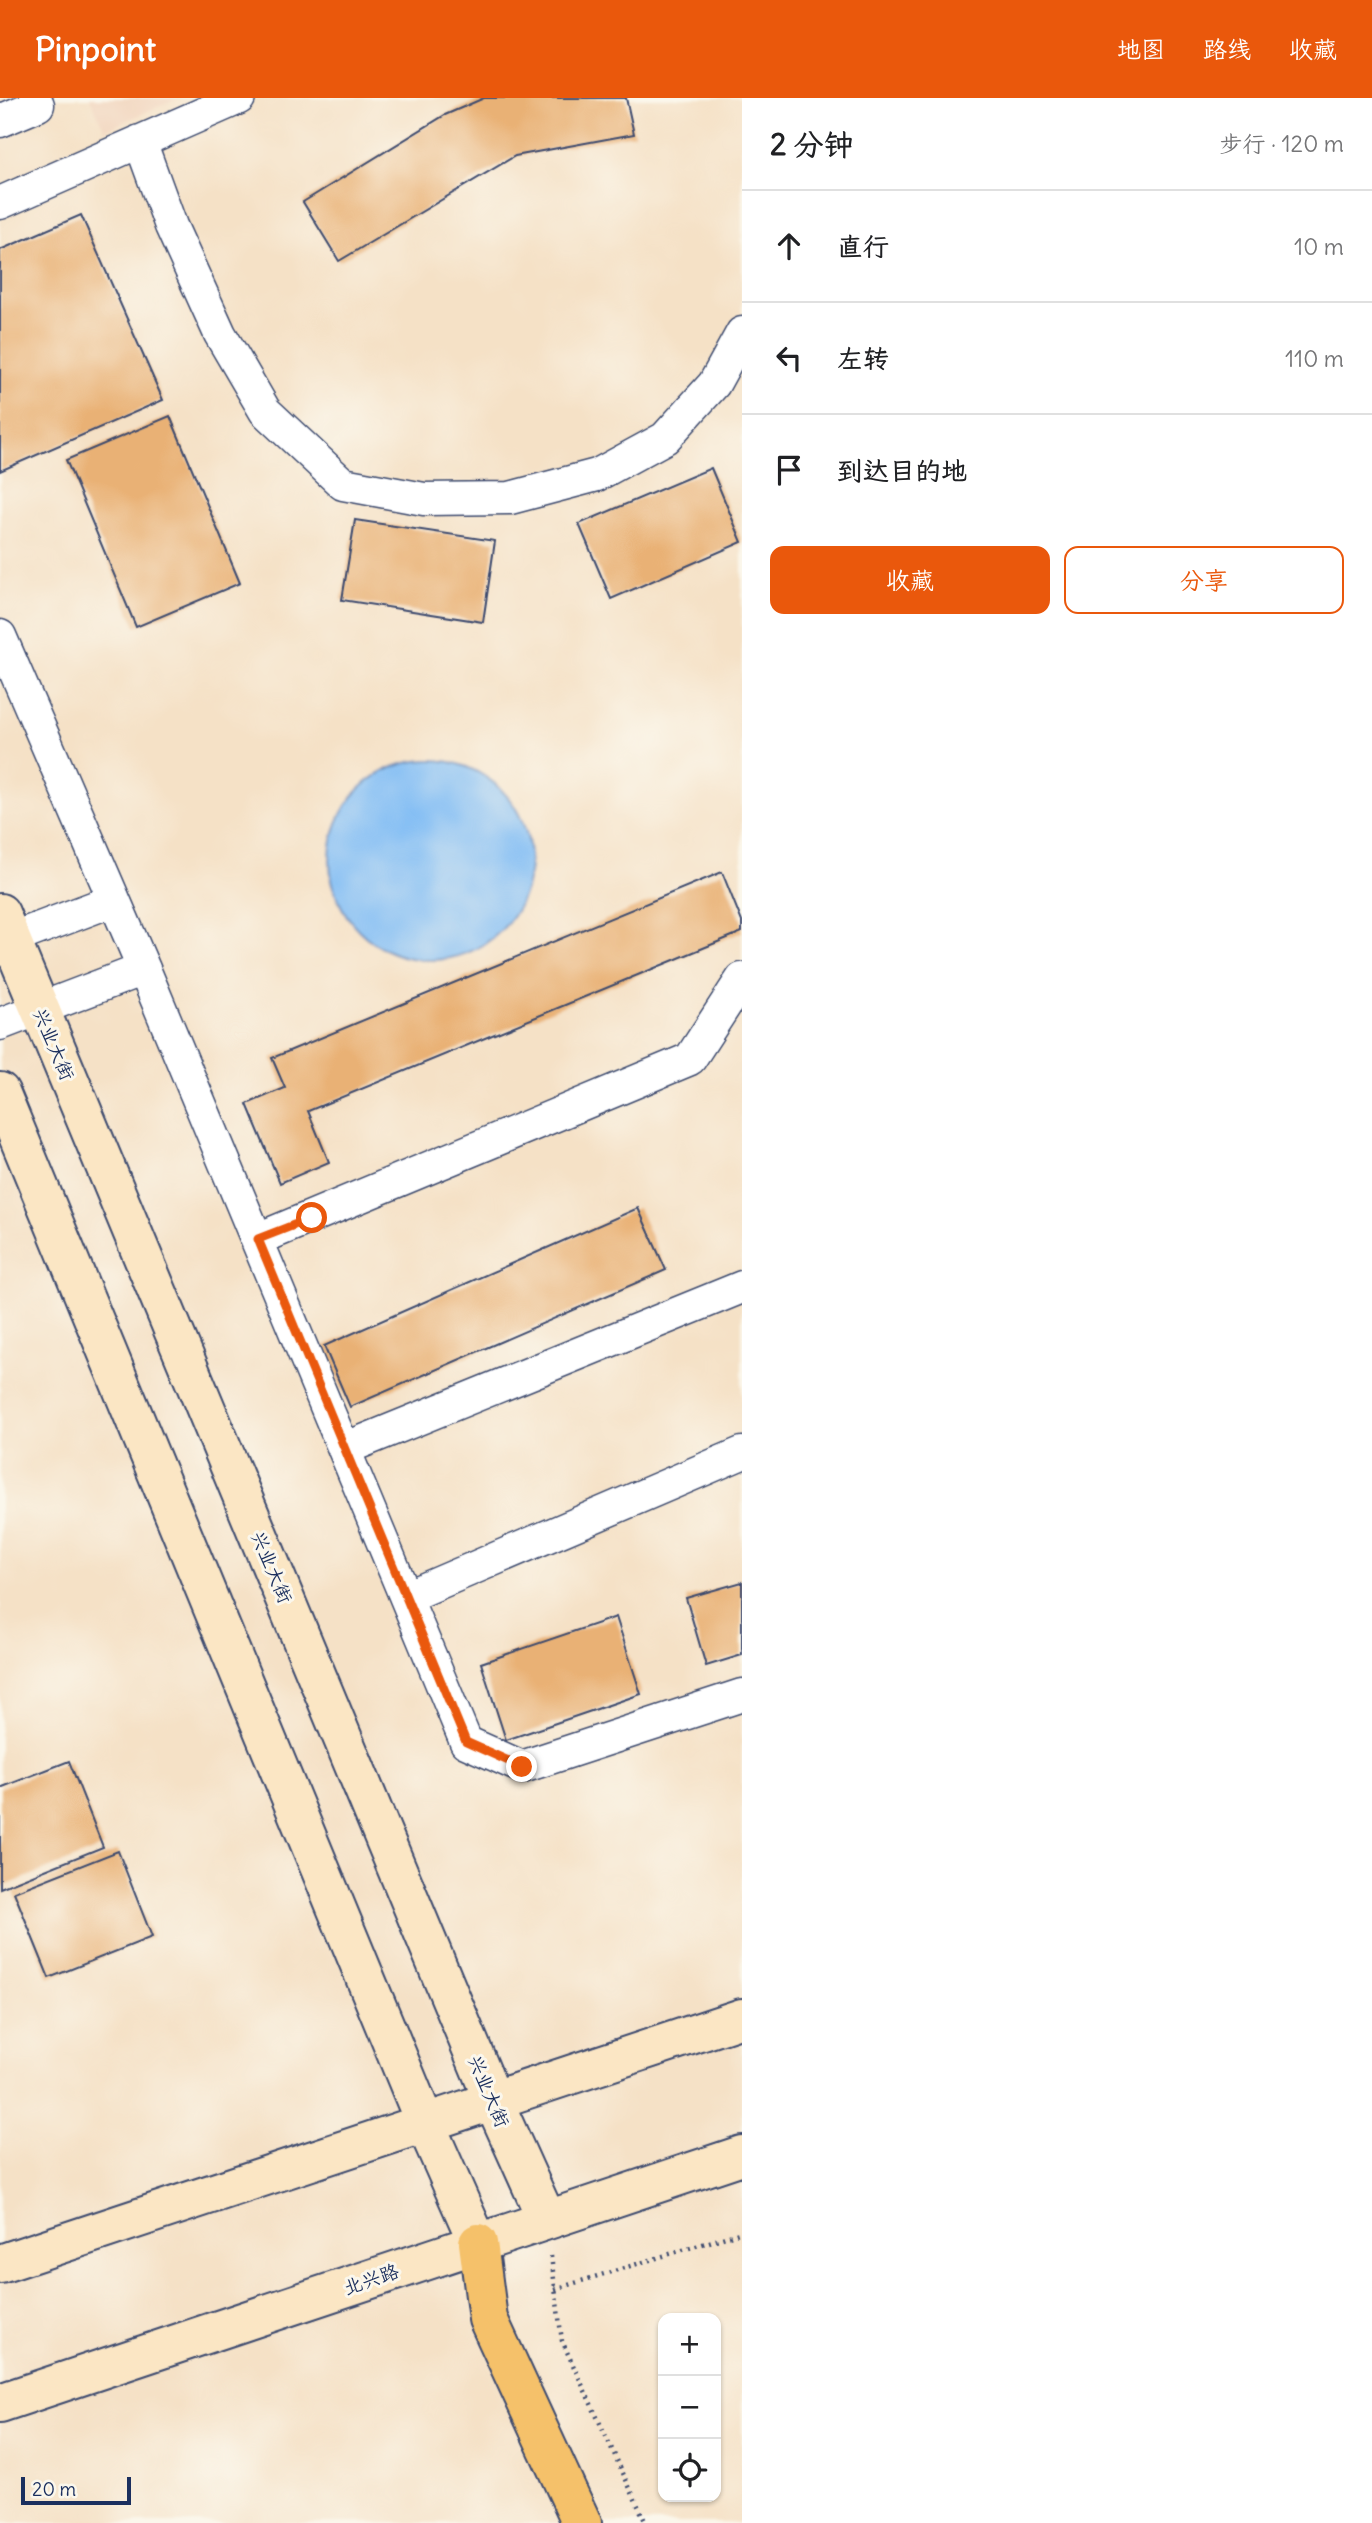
<!DOCTYPE html>
<html lang="zh">
<meta charset="utf-8">
<style>
:root{--surface:#fff;--page:#f2f2f2;--text:#202124;--muted:#757577;--line:#e0e0e0;--accent:#ea580c}
body{margin:0;font-family:Delius,"LXGW WenKai TC",sans-serif;background:var(--page);color:var(--text)}
.controls{position:absolute;right:21px;bottom:21px;display:grid;overflow:hidden;border-radius:14px;box-shadow:0 2px 5px #0004}
.controls button{width:63px;height:63px;display:grid;place-items:center;padding:0;border:0;border-bottom:2px solid var(--line);background:var(--surface);color:var(--text);font:35px sans-serif}
.scale{position:absolute;left:21px;bottom:18px;width:110px;box-sizing:border-box;padding-left:7px;border:4px solid #1b2f5e;border-top:0;font-size:19px;line-height:24px;white-space:nowrap;color:#1b2f5e;-webkit-text-stroke:5px #fbf7ec;paint-order:stroke}
.stop{position:absolute;width:21px;height:21px;margin:-16px;border:5px solid #ea580c;border-radius:50%;background:#fff}
.stop.end{background:#ea580c;border-color:#fff;box-shadow:0 2px 7px #0008}
.list{margin:0;padding:0;list-style:none}
h2{display:flex;justify-content:space-between;align-items:center;height:91px;margin:0;padding:0 28px;font-size:30px}
h2 small{font-size:23px;font-weight:400;color:var(--muted)}
.list li{display:grid;grid-template-columns:46px 1fr auto;gap:21px;align-items:center;box-sizing:border-box;height:112px;padding:0 28px;border-top:2px solid var(--line)}
.list b{display:block;font-size:26px;white-space:nowrap}
.list em{font-size:23px;font-style:normal;color:var(--muted)}
.actions{display:flex;gap:14px;padding:21px 28px}
.actions a{flex:1;padding:16px 0;border:2px solid var(--accent);border-radius:14px;text-align:center;font-size:24px;color:var(--accent)}
.actions .main{background:var(--accent);color:#fff}
.icon{flex:none;width:38px;height:38px;fill:none;stroke:currentColor;stroke-width:2;stroke-linecap:round;stroke-linejoin:round}
.map{position:relative;flex:none;width:742px;height:2425px;overflow:hidden}
header{display:flex;align-items:center;gap:42px;box-sizing:border-box;height:98px;padding:0 35px;background:var(--accent);color:#fff}
header strong{font-size:33px}
nav{display:flex;gap:38px;margin-inline-start:auto;font-size:24px}
main{display:flex}
aside{flex:1;background:var(--surface)}
.map>svg:first-child{display:block}
.built{fill:#f2d5be}
.water{fill:#82bdf4;stroke:#4e76a9;stroke-width:2}
.building{fill:#e9b175}
.lines{fill:none;stroke-linecap:round;stroke-linejoin:round}
.street-casing{stroke:#3c4a6e;stroke-width:35}
.secondary-casing{stroke:#3c4a6e;stroke-width:42}
.highway-casing{stroke:#3c4a6e;stroke-width:42}
.path{stroke:#3c4a6e;stroke-width:4.5;stroke-dasharray:2 5;stroke-linecap:butt}
.street{stroke:#fff;stroke-width:32}
.secondary{stroke:#fbe6c4;stroke-width:38}
.highway{stroke:#f5c16b;stroke-width:38}
.route{stroke:#ea580c;stroke-width:9}
.labels{text-anchor:middle;dominant-baseline:central;stroke-width:6;stroke-linejoin:round;paint-order:stroke}
.street-label{font-size:19px;fill:#1b2f5e;stroke:#fbf7ec}
</style>
<header>
<strong>Pinpoint</strong>
<nav><a>地图</a><a>路线</a><a>收藏</a></nav>
</header>
<main>
<div class="map">
<svg width="742" height="2425" viewBox="0 0 742 2425">
<rect width="100%" height="100%" fill="#fbf7ec"/>
<filter id="ink" filterUnits="userSpaceOnUse"><feTurbulence type="fractalNoise" baseFrequency=".0143" numOctaves="2"/><feDisplacementMap in="SourceGraphic" scale="14" xChannelSelector="R" yChannelSelector="G"/><feConvolveMatrix kernelMatrix="1 2 1 2 8 2 1 2 1" color-interpolation-filters="sRGB"/></filter>
<filter id="wash" filterUnits="userSpaceOnUse"><feTurbulence type="fractalNoise" baseFrequency=".00686" numOctaves="4" result="noise"/><feDisplacementMap in="SourceGraphic" scale="28" xChannelSelector="R" yChannelSelector="G"/><feGaussianBlur stdDeviation="1.57" result="paint"/><feColorMatrix in="noise" values="0 0 0 0 0 0 0 0 0 0 0 0 0 0 0 0 0 1.4 0 .05"/><feComposite in="paint" operator="in"/></filter>
<g filter="url(#wash)">
<rect width="100%" height="100%" fill="#f5e1c6"/>
<path class="built" d="M90 0H178L105 32Z"/>
<path class="water" d="M330 762a100 100 0 1 1 200 0a100 100 0 1 1-200 0Z"/>
<g id="blocks">
<path class="building" d="M484 0H626L634 36 515 58 339 163 303 104 445 17Z
M81 117 163 302 0 373V152Z
M170 318 240 485 136 529 66 362Z
M711 370 742 444 611 501 579 426Z
M355 422 495 443 483 524 342 502Z
M722 774 742 824V834L308 1013 329 1064 280 1085 247 1006 285 990 272 960Z
M638 1110 666 1172 350 1309 324 1248Z
M742 1484V1557L706 1568 686 1500Z
M616 1519 641 1596 506 1642 481 1565Z
M69 1663 103 1749 0 1790V1690Z
M118 1753 152 1839 49 1880 14 1794Z"/>
</g>
</g>
<g filter="url(#ink)">
<use href="#blocks" fill-opacity="0" stroke="#3c4a6e" stroke-width="2"/>
<g class="lines">
<defs>
<path id="street" d="M0 23 38 7 35 0
M140 43 171 128 220 236 265 313 343 386 424 401 510 400 597 377 665 340 714 286 742 235
M0 105 239 0
M0 538 144 871 466 1644 522 1669 742 1597
M0 845 114 802
M0 926 144 871
M258 1141 690 961 742 881
M344 1351 742 1189
M406 1499 742 1355"/>
<path id="secondary" d="M0 815 493 2002 547 2122
M0 994 425 2025 478 2145
M0 2166 742 1920
M0 2305 742 2057"/>
<path id="highway" d="M478 2145 488 2221 582 2425"/>
</defs>
<use href="#street" class="street-casing"/>
<use href="#secondary" class="secondary-casing"/>
<use href="#highway" class="highway-casing"/>
<path class="path" d="M551 2158 562 2243 646 2425
M555 2191 742 2134"/>
<use href="#street" class="street"/>
<use href="#secondary" class="secondary"/>
<use href="#highway" class="highway"/>
</g>
</g>
<g class="lines" filter="url(#ink)">
<path class="route" d="M312 1120 258 1141 466 1644 522 1669"/>
</g>
<g class="labels">
<g class="street-label">
<text transform="translate(54 946) rotate(67)">兴业大街</text>
<text transform="translate(272 1469) rotate(67)">兴业大街</text>
<text transform="translate(489 1993) rotate(67)">兴业大街</text>
<text transform="translate(371 2181) rotate(-19)">北兴路</text>
</g>
</g>
</svg>
<div class="controls">
<button>+</button>
<button>−</button>
<button><svg class="icon" aria-label="locate" viewBox="0 0 24 24"><circle cx="12" cy="12" r="6"/><path d="M12 2v4M12 18v4M2 12h4M18 12h4"/></svg></button>
</div>
<div class="scale">20 m</div>
<div class="stop" style="left:312px;top:1120px"></div>
<div class="stop end" style="left:522px;top:1669px"></div>
</div>
<aside>
<h2>2 分钟<small>步行 · 120 m</small></h2>
<ul class="list">
<li><svg class="icon" aria-label="ahead" viewBox="0 0 24 24"><path d="M12 20V5M6 11l6-6 6 6"/></svg><div><b>直行</b></div><em>10 m</em></li>
<li><svg class="icon" aria-label="left" viewBox="0 0 24 24"><path d="M17 20v-9H6M10 6l-5 5 5 5"/></svg><div><b>左转</b></div><em>110 m</em></li>
<li><svg class="icon" aria-label="arrive" viewBox="0 0 24 24"><path d="M6 21V4h12l-3 4 3 4H6"/></svg><div><b>到达目的地</b></div></li>
</ul>
<div class="actions"><a class="main">收藏</a><a>分享</a></div>
</aside>
</main>
